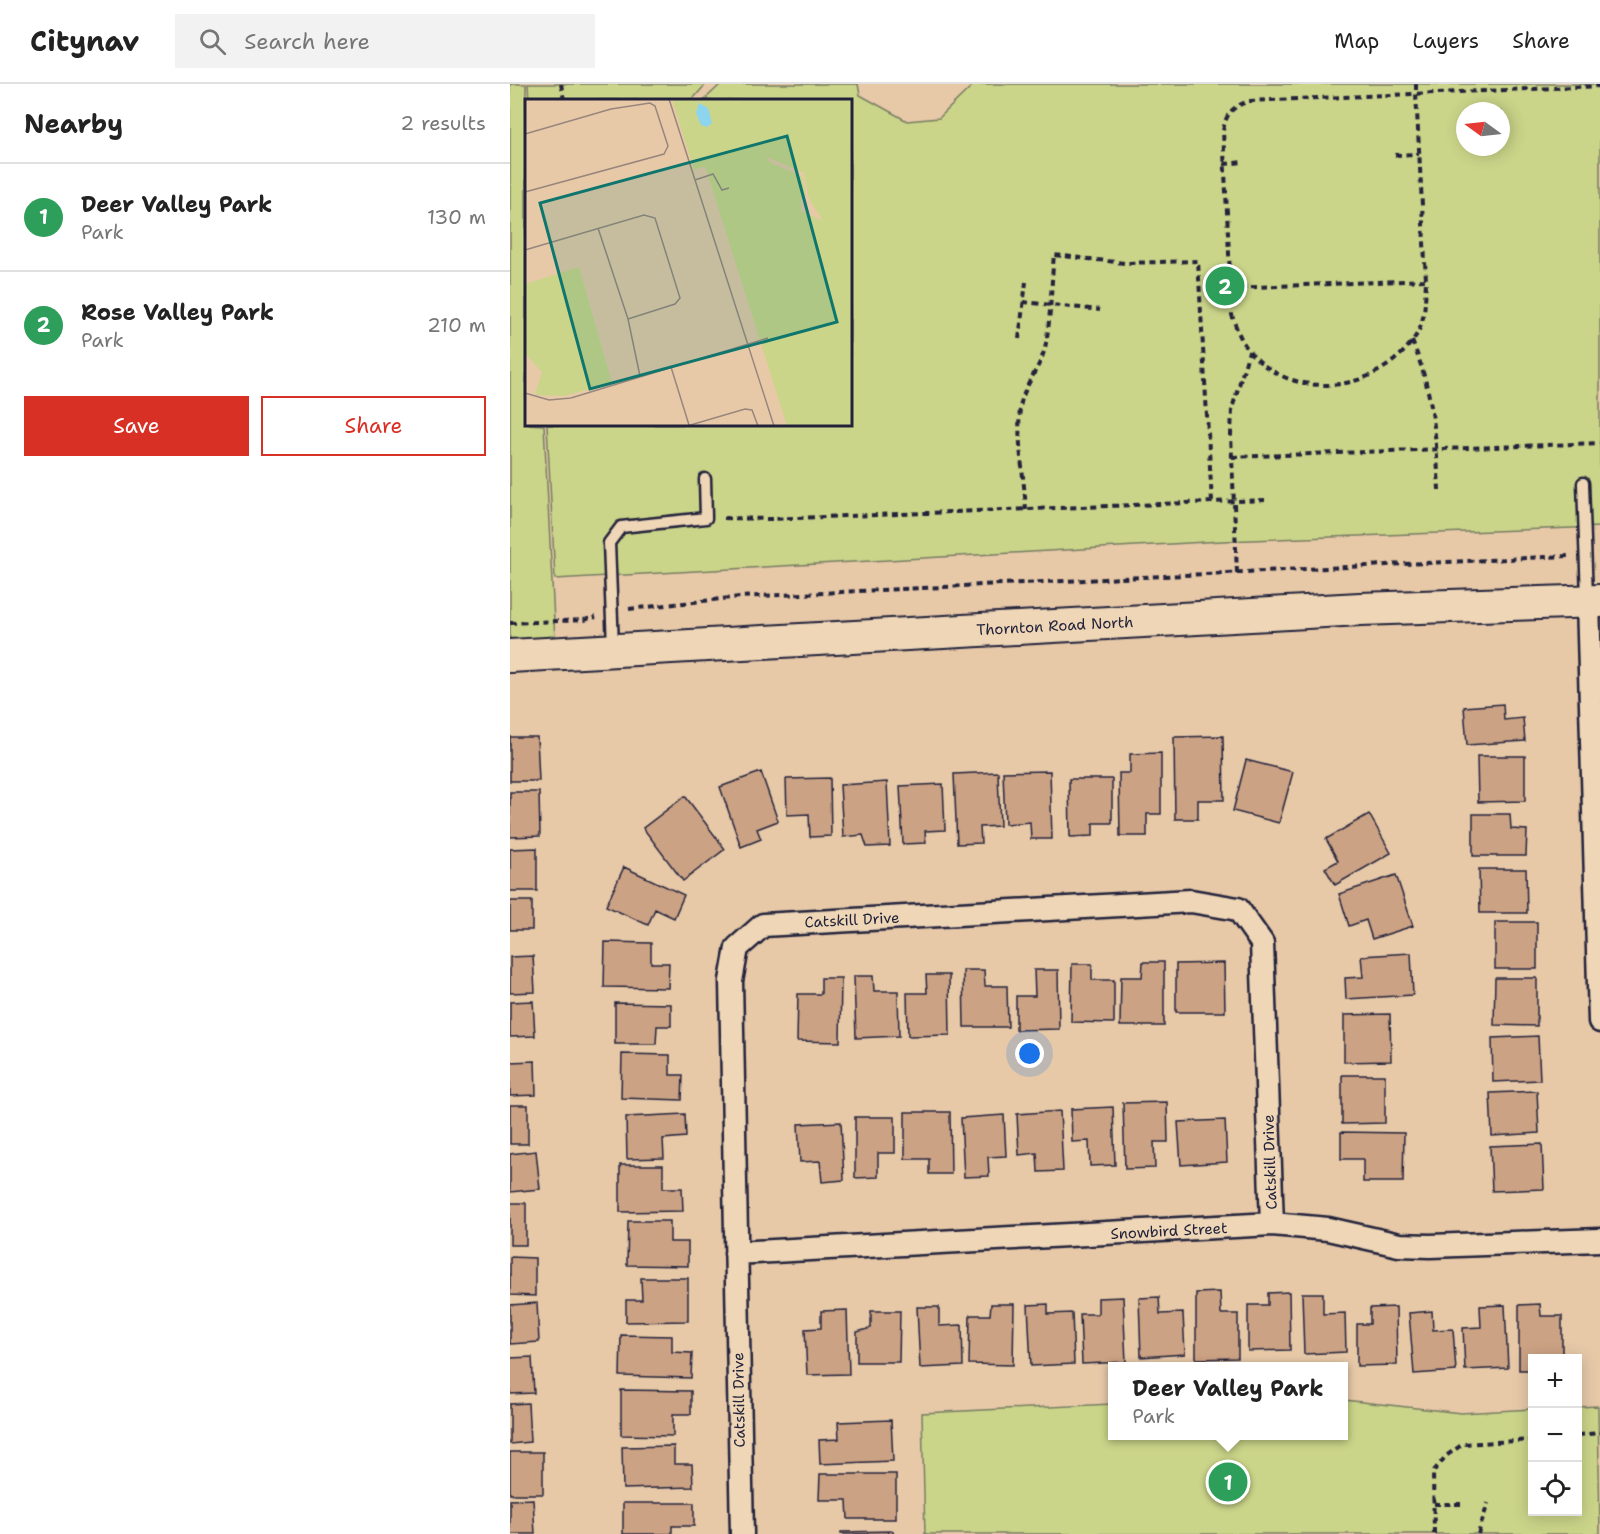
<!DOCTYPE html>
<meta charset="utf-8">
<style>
:root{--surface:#fff;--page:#f2f2f2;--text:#222;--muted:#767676;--line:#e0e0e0;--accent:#d93025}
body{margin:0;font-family:"Shantell Sans",sans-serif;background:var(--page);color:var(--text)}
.controls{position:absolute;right:18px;bottom:18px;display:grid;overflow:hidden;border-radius:0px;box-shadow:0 3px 15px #0003}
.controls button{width:54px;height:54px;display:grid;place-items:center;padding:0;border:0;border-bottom:2px solid var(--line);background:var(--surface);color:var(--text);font:30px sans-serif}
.compass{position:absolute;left:946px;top:18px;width:54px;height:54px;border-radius:50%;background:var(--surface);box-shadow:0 3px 15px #0003;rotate:285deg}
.you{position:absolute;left:520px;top:970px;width:21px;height:21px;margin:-15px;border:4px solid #fff;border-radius:50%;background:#1a73e8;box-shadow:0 0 0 9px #1a73e833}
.badge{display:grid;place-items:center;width:39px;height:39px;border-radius:50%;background:var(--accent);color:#fff;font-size:20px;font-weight:700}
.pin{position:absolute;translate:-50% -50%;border:3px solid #fff;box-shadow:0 2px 6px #0006}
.popup{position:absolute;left:598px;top:1278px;width:240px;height:78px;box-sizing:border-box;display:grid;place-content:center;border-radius:0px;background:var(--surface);filter:drop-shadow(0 2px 4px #0005);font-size:20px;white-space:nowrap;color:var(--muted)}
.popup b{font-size:22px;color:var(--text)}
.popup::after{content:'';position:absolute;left:50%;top:100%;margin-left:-12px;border:12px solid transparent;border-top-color:var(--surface)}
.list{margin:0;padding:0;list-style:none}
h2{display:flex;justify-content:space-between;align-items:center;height:78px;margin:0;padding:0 24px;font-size:26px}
h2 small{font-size:20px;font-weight:400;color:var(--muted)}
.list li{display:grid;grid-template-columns:39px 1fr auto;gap:18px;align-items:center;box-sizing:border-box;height:108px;padding:0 24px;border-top:2px solid var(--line)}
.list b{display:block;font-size:22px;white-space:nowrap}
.list p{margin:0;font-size:20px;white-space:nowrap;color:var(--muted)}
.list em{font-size:20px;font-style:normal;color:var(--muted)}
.actions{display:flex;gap:12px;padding:18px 24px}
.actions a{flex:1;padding:14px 0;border:2px solid var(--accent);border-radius:0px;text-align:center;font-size:21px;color:var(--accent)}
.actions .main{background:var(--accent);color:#fff}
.icon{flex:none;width:33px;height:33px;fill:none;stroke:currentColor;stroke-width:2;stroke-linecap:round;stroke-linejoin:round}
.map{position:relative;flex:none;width:1090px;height:1450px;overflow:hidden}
header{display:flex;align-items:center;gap:36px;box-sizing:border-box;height:84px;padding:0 30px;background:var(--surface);border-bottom:2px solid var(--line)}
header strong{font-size:28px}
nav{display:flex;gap:33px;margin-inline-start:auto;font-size:21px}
.search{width:420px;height:54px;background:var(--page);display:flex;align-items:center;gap:15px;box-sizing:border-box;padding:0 21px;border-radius:0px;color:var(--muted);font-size:22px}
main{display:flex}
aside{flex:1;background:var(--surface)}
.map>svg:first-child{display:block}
.green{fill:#cbd589;stroke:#767c62;stroke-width:1.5;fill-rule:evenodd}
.building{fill:#cca284;stroke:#22223b;stroke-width:1.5}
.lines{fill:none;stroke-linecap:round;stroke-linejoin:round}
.lane-casing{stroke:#22223b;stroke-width:15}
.street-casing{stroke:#22223b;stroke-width:27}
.secondary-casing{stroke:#22223b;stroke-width:36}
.path{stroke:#22223b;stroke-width:4;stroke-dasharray:6 4.5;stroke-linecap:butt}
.lane{stroke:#eed6b6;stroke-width:10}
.street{stroke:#eed6b6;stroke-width:22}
.secondary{stroke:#eed6b6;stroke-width:32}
.labels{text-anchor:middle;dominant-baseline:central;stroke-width:4.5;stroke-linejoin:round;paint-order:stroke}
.street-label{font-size:15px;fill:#22223b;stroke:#eed6b6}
.inset-road{fill:none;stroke:#98867c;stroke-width:1.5}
.view{fill:#0f766e;fill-opacity:0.15;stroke:#0f766e;stroke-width:3}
.inset-edge{fill:none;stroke:#22223b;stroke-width:3}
</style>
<header>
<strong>Citynav</strong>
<div class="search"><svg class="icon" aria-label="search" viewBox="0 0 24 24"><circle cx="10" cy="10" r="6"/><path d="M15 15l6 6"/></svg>Search here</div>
<nav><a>Map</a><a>Layers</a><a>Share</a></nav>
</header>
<main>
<aside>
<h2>Nearby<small>2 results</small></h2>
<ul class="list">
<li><span class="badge" style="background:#2e9e5b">1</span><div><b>Deer Valley Park</b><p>Park</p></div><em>130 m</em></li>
<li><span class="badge" style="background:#2e9e5b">2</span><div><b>Rose Valley Park</b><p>Park</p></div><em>210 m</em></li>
</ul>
<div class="actions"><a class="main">Save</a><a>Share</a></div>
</aside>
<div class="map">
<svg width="1090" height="1450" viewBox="0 0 1090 1450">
<rect width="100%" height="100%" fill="#e7c9a8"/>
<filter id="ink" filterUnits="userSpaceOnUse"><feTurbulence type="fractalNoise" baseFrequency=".0167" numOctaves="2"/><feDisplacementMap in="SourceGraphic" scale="12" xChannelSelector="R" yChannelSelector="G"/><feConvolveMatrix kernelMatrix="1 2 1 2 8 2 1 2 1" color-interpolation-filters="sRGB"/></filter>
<g filter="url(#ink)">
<path class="green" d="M0 0H16V340L34 341 45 557 0 559Z
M18 0H196L182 16H19Z
M211 0H348L350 11 397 37 429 34 464 0H1090V443L713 457 45 495 37 341 340 340V16H194ZM955 27H991V63H955Z
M834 1316 951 1329 1022 1325 1023 1428H1068V1323L1088 1322 1090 1450H415L412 1329 602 1320V1352H834Z"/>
<path class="building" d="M993 620 994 636 1013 634 1015 657 957 661 954 623Z
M713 652 714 716H688V735H665L664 653Z
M0 653H27L29 697H0Z
M651 669V730H637V752H610L609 689H620V670Z
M967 672H1015V717L968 718Z
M736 676 783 688 769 739 723 727Z
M540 687 542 755H521L520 738 495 740 493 688Z
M251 688 268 737 247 745 251 755 231 763 210 703Z
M488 688 490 742 470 743 471 759 447 760 444 690Z
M320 694 321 752 300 753 299 730 277 731 276 695Z
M559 695H602V739H583V752L560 753Z
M377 698 380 762 357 763 353 751 333 753 330 701Z
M433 700 435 746 415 747 416 759 393 760 390 702Z
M0 708H29L30 752 0 753Z
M175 712 215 765 173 797 133 744Z
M859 730 881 769 825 801 815 784 828 777 816 755Z
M963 730H1000L1001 745 1017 746 1016 772H963Z
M27 764V807H0V765Z
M114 783 174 811 164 834 145 825 138 841 96 822Z
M969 785H1016L1017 829H970Z
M886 791 903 842 862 855 856 836 839 842 829 810Z
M0 817H22V846H0Z
M985 838H1027V885H985Z
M95 858 141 859V879H159L158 904 94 903Z
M901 869 903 911 836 915 835 894 853 893 851 872Z
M23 872 25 908 0 909V873Z
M633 878H654V942H610L611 893H632Z
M714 879 715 928H666V880Z
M562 880H582V896H604V939L561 938Z
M453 886H474L475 902H497L498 943H454Z
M524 886H548L549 945 506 946V912H525Z
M416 891H439L440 951 398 952 397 909H417Z
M344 892H363L364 907H388L389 952 346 954Z
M311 894H331L330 958 287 957 288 910H311Z
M985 894H1027V942L984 941Z
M23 917 25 952 0 953V918Z
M105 919 161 920V942H147L146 960H105Z
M880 930 881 977 834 978V931Z
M1028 952 1030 996 983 998 982 954Z
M112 970 160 971V991H173L172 1016 111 1014Z
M25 977 26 1011 0 1012V978Z
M832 991H875V1039L832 1040Z
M1027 1007 1029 1049 982 1052 980 1009Z
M657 1018 658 1058H644L645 1084 615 1085 613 1019Z
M0 1021H18V1060H0Z
M603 1023 605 1081 580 1082 579 1057 562 1058 561 1025Z
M550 1027 553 1087 528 1088 527 1069 509 1071 507 1030Z
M395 1028H440L441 1090H419V1075H395Z
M175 1030 176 1053 153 1055 154 1074 117 1075 116 1033Z
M494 1031 496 1072 478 1073 479 1092 454 1093 451 1034Z
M345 1033H385V1069H368V1093L345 1094Z
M715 1036 717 1078 671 1081 668 1038Z
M331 1038 334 1096 312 1098 310 1077 290 1078 288 1040Z
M831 1048 894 1049 893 1098H853V1075H831Z
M1032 1060 1034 1105 982 1107 980 1062Z
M26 1067 30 1105 0 1108V1070Z
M110 1081H153V1104H172L173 1127 110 1128Z
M0 1119H16V1161H0Z
M118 1137H160V1158H178V1182L117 1181Z
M0 1173 25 1174V1212L0 1211Z
M131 1194H178V1237L116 1238V1216H132Z
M710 1208 711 1230H728V1274L686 1275V1209Z
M779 1208 780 1266 738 1267V1221H758V1209Z
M792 1209H813V1230L835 1229 836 1268 794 1270Z
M613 1213 616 1278 572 1280 570 1230H588V1214Z
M649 1213 650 1230 673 1229 675 1270 631 1273 629 1214Z
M27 1219 29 1258 0 1260V1221Z
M481 1220H504L503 1281 459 1280 460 1231H480Z
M538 1220V1230L562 1229 564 1280 521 1282 518 1221Z
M1030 1220 1031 1232H1052V1274H1023V1286H1009V1221Z
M995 1221 998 1284 955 1286 953 1244 971 1243 970 1222Z
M407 1223H429V1242L452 1241 453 1282 410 1284Z
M886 1223 887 1281 847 1282V1240H860V1224Z
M337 1226 339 1290 297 1291 295 1245 311 1244V1227Z
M361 1227H390L389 1278H347V1248L361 1244Z
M922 1227 923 1246 943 1245 946 1287 904 1290 899 1229Z
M111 1251 162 1252V1268L182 1269 181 1294 110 1292Z
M22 1273 24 1309 0 1310V1274Z
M111 1306 181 1307V1330H163V1352L111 1351Z
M18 1319 20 1358 0 1360V1320Z
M381 1336 383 1377 310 1380 309 1356 329 1355 328 1338Z
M164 1362V1380H182L183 1403 113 1405 112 1363Z
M0 1368H33V1410H0Z
M310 1390H386V1435H338L337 1416H309Z
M23 1415 25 1450H0V1416Z
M113 1419H184V1442H162V1450H113Z
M383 1447V1450H331V1448Z"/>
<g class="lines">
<defs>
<path id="lane" d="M1073 399 1077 514
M103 563 99 459 111 443 196 434 195 395"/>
<path id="street" d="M1078 517 1090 937
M226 1169 762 1140 818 1145 889 1161 920 1162 1090 1156
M232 1450 221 897 227 864 253 841 681 817 728 825 752 859 762 1140"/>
<path id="secondary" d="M0 572 850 525 1090 517"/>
</defs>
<use href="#lane" class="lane-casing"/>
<use href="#street" class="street-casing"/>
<use href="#secondary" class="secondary-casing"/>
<path class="path" d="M51 0 54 16
M906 0V9L916 196C915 214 916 234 907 250 872 308 785 320 740 268 731 257 726 244 722 231L713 47C716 29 722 23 739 17L1090 2
M885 71 909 70
M714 80 734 78
M720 204 916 196
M513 218 590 226
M509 255 516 198
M902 257C923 308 926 351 929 406
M722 373 1090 359
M516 426C514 392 507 357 510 324 513 302 530 285 535 264 541 236 541 200 544 171L614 179 688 177 702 418
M214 434 260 435 755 416
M727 489 721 351 722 325 739 267
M119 525 230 513 1058 472
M0 539 74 536 86 533
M1068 1351 1090 1349
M924 1420H952
M924 1450 923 1388 936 1372 953 1360 1023 1356
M968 1450 978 1419"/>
<use href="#lane" class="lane"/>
<use href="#street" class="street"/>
<use href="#secondary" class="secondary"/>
</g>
</g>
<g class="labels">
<g class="street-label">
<text transform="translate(545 542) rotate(-3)">Thornton Road North</text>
<text transform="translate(342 836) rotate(-3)">Catskill Drive</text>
<text transform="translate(760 1078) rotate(-92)">Catskill Drive</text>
<text transform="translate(659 1147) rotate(-3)">Snowbird Street</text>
<text transform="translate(229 1316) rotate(-91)">Catskill Drive</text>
</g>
</g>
<g transform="translate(15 15)">
<rect width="327" height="327" fill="#e7c9a8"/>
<path d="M147 0H327V327H262L180 67 169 71ZM240 57 279 74 284 100 298 122 276 112V98L281 95 277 77 246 64ZM54 168 87 284 39 297 10 296 17 273 0 255V185Z" fill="#cbd589" fill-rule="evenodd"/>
<path d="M174 4 183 9 187 24 182 28 176 26 171 14Z" fill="#8dd5ee"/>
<path class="inset-road" d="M144 0 249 327M0 35 86 10 125 4 130 7 143 47 139 55 0 93M170 81 188 75 197 91 204 89M73 129 103 220 115 277M0 151 119 116 130 119 155 199 150 205 103 220M146 268 164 326M0 294 24 301 46 299 243 239M162 327 220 310 227 311 233 327"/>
<path class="view" d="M262 37 312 223 65 290 15 104Z"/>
<rect width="327" height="327" class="inset-edge"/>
</g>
</svg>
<div class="controls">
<button>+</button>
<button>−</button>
<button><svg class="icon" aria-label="locate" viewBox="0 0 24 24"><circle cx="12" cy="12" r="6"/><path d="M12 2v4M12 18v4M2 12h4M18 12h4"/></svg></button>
</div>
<svg class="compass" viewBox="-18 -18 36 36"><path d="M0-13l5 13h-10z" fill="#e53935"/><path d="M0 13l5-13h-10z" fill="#767676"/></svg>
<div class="you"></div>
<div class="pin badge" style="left:718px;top:1398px;background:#2e9e5b">1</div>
<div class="popup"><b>Deer Valley Park</b>Park</div>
<div class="pin badge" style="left:715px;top:202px;background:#2e9e5b">2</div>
</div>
</main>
